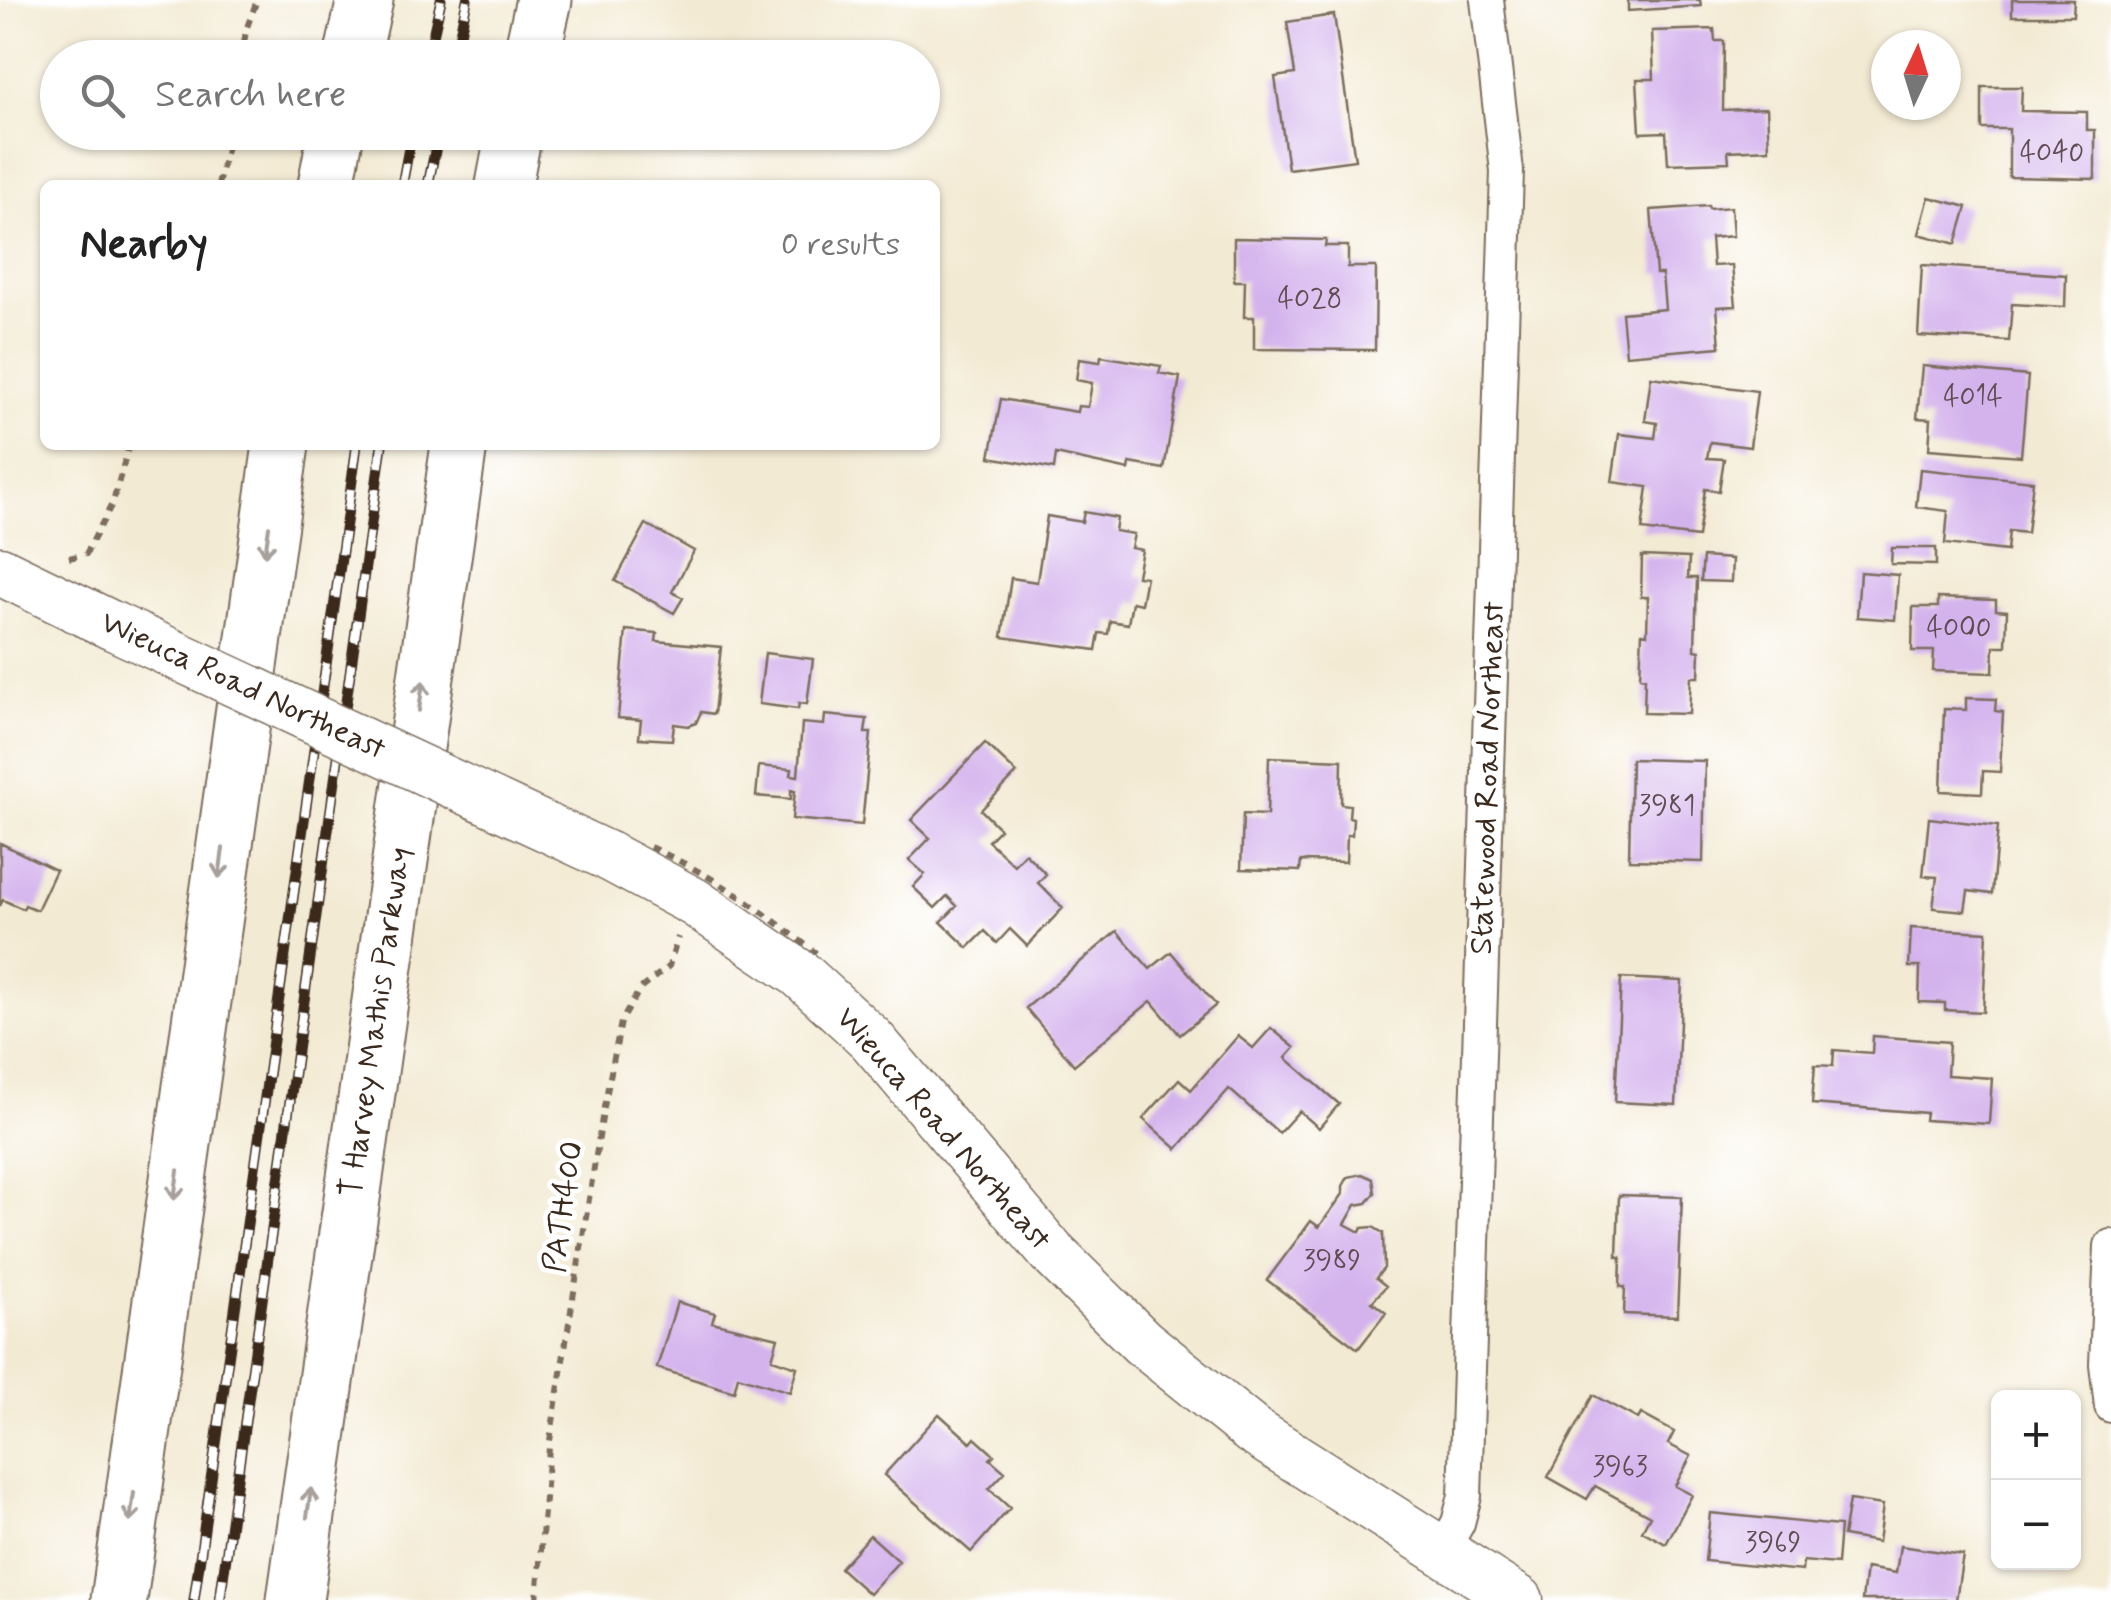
<!DOCTYPE html>
<meta charset="utf-8">
<style>
:root{--surface:#fff;--page:#f6f6f6;--text:#222;--muted:#767676;--line:#e0e0e0}
body{margin:0;font-family:Mynerve,sans-serif;background:var(--page);color:var(--text)}
.controls{position:absolute;right:30px;bottom:30px;display:grid;overflow:hidden;border-radius:15px;box-shadow:0 2px 8px #0004}
.controls button{width:90px;height:90px;display:grid;place-items:center;padding:0;border:0;border-bottom:2px solid var(--line);background:var(--surface);color:var(--text);font:50px sans-serif}
.compass{position:absolute;left:1871px;top:30px;width:90px;height:90px;border-radius:50%;background:var(--surface);box-shadow:0 2px 8px #0004;rotate:4deg}
.list{margin:0;padding:0;list-style:none}
h2{display:flex;justify-content:space-between;align-items:center;height:130px;margin:0;padding:0 40px;font-size:42px}
h2 small{font-size:32px;font-weight:400;color:var(--muted)}
.icon{flex:none;width:55px;height:55px;fill:none;stroke:currentColor;stroke-width:2;stroke-linecap:round;stroke-linejoin:round}
.map{position:relative;flex:none;width:2111px;height:1600px;overflow:hidden}
.search{position:absolute;background:var(--surface);box-shadow:0 2px 8px #0004;left:40px;top:40px;width:900px;height:110px;display:flex;align-items:center;gap:25px;box-sizing:border-box;padding:0 35px;border-radius:55px;color:var(--muted);font-size:38px}
.panel{position:absolute;background:var(--surface);box-shadow:0 2px 8px #0004;left:40px;top:180px;width:900px;height:270px;border-radius:15px}
.map>svg:first-child{display:block}
.building{fill:#d4b3ed}
.lines{fill:none;stroke-linecap:round;stroke-linejoin:round}
.street-casing{stroke:#7b6d5d;stroke-width:36}
.secondary-casing{stroke:#7b6d5d;stroke-width:51}
.highway-casing{stroke:#7b6d5d;stroke-width:59}
.path{stroke:#7b6d5d;stroke-width:6;stroke-dasharray:8 8;stroke-linecap:butt}
.street{stroke:#fff;stroke-width:32}
.secondary{stroke:#fff;stroke-width:48}
.highway{stroke:#fff;stroke-width:55}
.rail-casing{stroke:#3b2a1e;stroke-width:11}
.rail{stroke:#fff;stroke-width:8;stroke-dasharray:22;stroke-linecap:butt}
.secondary-bridge-casing{stroke:#7b6d5d;stroke-width:51;stroke-linecap:butt}
.path-bridge{stroke:#7b6d5d;stroke-width:6;stroke-dasharray:8 8;stroke-linecap:butt}
.secondary-bridge{stroke:#fff;stroke-width:48}
.oneway{stroke:#a79f9a}
.labels{text-anchor:middle;dominant-baseline:central;stroke-width:9;stroke-linejoin:round;paint-order:stroke}
.number-label{font-size:28px;fill:#614c52}
.street-label{font-size:32px;fill:#3b2a1e;stroke:#fff}
</style>
<div class="map">
<svg width="2111" height="1600" viewBox="0 0 2111 1600">
<rect width="100%" height="100%" fill="#fff"/>
<filter id="ink" filterUnits="userSpaceOnUse"><feTurbulence type="fractalNoise" baseFrequency=".01" numOctaves="2"/><feDisplacementMap in="SourceGraphic" scale="20" xChannelSelector="R" yChannelSelector="G"/><feConvolveMatrix kernelMatrix="1 2 1 2 8 2 1 2 1" color-interpolation-filters="sRGB"/></filter>
<filter id="wash" filterUnits="userSpaceOnUse"><feTurbulence type="fractalNoise" baseFrequency=".0048" numOctaves="4" result="noise"/><feDisplacementMap in="SourceGraphic" scale="40" xChannelSelector="R" yChannelSelector="G"/><feGaussianBlur stdDeviation="2.25" result="paint"/><feColorMatrix in="noise" values="0 0 0 0 0 0 0 0 0 0 0 0 0 0 0 0 0 1.4 0 .05"/><feComposite in="paint" operator="in"/></filter>
<g filter="url(#wash)">
<rect width="100%" height="100%" fill="#f3ead3"/>
<g id="blocks">
<path class="building" d="M1628 0H1700L1701 6 1628 11Z
M2012 0H2074L2073 16H2012Z
M1334 15 1355 160 1288 169 1275 77 1295 74 1287 22Z
M1714 29 1715 41H1724L1723 110 1767 108 1769 149 1728 151 1729 162 1668 164 1666 132 1640 133 1637 79H1654L1652 31Z
M1982 87H2022L2021 111 2087 112V130H2095V179L2009 177V129H1982Z
M1929 197 1967 207 1956 244 1919 234Z
M1708 206 1709 209 1731 207 1733 236 1711 238 1713 266 1732 265 1736 306 1717 307 1720 347 1626 355 1622 313 1665 309 1662 274H1656L1651 210Z
M1234 238 1326 240 1325 246H1348V267H1376L1375 350 1254 349V317H1244L1245 281H1234Z
M1922 265 2066 275 2065 307 2012 304 2009 341 1918 336Z
M1101 356 1161 366 1159 373 1180 377 1164 469 1130 463 1129 470 1056 454 1054 469 990 457 1001 399 1077 412 1078 406 1088 407 1092 383 1076 380 1079 359 1100 362Z
M1922 366 2028 376 2021 456 1929 449 1931 419 1917 418Z
M1651 377 1757 391 1750 447 1710 442 1707 458 1724 459 1719 491 1705 489 1698 537 1642 530 1648 487 1612 482 1619 434 1655 438 1657 423 1645 421Z
M1920 469 2033 481 2027 533 2009 531 2007 551 1945 544 1948 511 1916 507Z
M1084 512 1117 518 1115 531 1134 534 1131 548 1142 550 1137 576 1146 577 1141 604 1132 602 1128 624 1110 621 1108 634 1099 633 1096 650 1002 637 1011 578 1037 582 1047 516 1082 522Z
M646 524 694 551 672 592 683 598 674 613 615 581Z
M1892 548H1936V565L1891 564Z
M1642 556 1689 558 1688 578H1697L1695 650 1700 651 1699 677H1691L1689 714 1644 713 1645 678 1640 677 1642 633 1647 634 1648 597H1641Z
M1703 557 1732 559 1731 582 1701 581Z
M1860 572 1898 575 1895 620 1857 617Z
M1938 598 1996 600V610L2007 611 2006 646H1994L1993 673 1933 671 1934 651H1912L1913 607H1938Z
M626 630 657 633 656 641 721 647 714 714 701 712 696 723 688 726 674 724 672 740 639 738 641 720 618 718Z
M765 653 813 659 807 704 799 703 798 709 759 704Z
M1966 698 1996 699 1995 711 2003 712 2000 772 1983 771 1982 793 1941 791 1944 709 1966 710Z
M825 715 867 719 865 733H871L862 825 792 819 795 791 791 790V799L756 796 759 766 792 769 791 775 798 776 802 723 824 725Z
M985 743 1017 773 981 810 1000 829 988 841 1014 865 1025 853 1046 874 1038 883 1063 908 1027 946 1010 929 997 943 985 931 968 948 941 922 957 906 947 896 935 908 913 887 925 874 909 860 930 838 911 820Z
M1269 757 1342 760 1341 804 1350 805 1349 817 1353 818 1352 835H1347L1346 862 1301 861 1300 871 1241 869 1243 814 1267 815Z
M1631 759 1705 761 1703 862 1629 860Z
M1929 818 1998 826 1992 894 1968 891 1965 911 1933 908 1937 877 1923 876Z
M0 843 56 870 37 910 25 905 23 909 3 900 0 906Z
M1911 928 1987 932 1983 1012 1945 1010V1003L1919 1002 1920 967H1909Z
M1117 931 1150 969 1171 952 1216 1005 1180 1035 1151 1001 1074 1065 1026 1008Z
M1621 978 1682 981 1676 1105 1615 1102Z
M1271 1028 1295 1048 1286 1058 1339 1104 1319 1128 1299 1111 1279 1133 1229 1089 1177 1149 1143 1119 1179 1079 1191 1090 1238 1036 1253 1048Z
M1873 1036 1949 1042 1947 1075 1992 1078 1989 1124 1925 1120 1926 1113 1812 1104 1815 1065 1833 1066 1834 1050 1872 1053Z
M1362 1174 1373 1179 1375 1193 1367 1203 1356 1205 1345 1224 1360 1232 1362 1228 1373 1227 1383 1233 1384 1268 1376 1278 1386 1286 1372 1302 1386 1313 1358 1349 1267 1280 1311 1221 1319 1227 1343 1194V1186L1348 1177Z
M1619 1195 1682 1197 1677 1316 1624 1314 1625 1287H1620L1621 1257H1617Z
M677 1302 715 1313 712 1322 778 1338 772 1359 797 1367 790 1392 738 1376 734 1392 657 1368Z
M1593 1395 1638 1419 1641 1414 1674 1432 1668 1444 1691 1456 1675 1486 1692 1495 1666 1544 1642 1531 1650 1516 1595 1486 1587 1499 1548 1477Z
M939 1414 971 1443 975 1438 994 1455 990 1459 1005 1472 989 1489 1010 1508 971 1552 884 1475Z
M1849 1500 1883 1505 1878 1542 1843 1536Z
M1710 1513 1840 1526 1837 1564 1803 1561 1802 1571 1705 1561Z
M870 1535 899 1561 869 1594 840 1568Z
M1900 1546 1963 1555 1956 1600H1862L1866 1568 1896 1573Z"/>
</g>
</g>
<g filter="url(#ink)">
<use href="#blocks" fill-opacity="0" stroke="#7b6d5d" stroke-width="2.5"/>
<g class="lines">
<defs>
<path id="street" d="M2111 1246 2106 1364 2111 1406
M1442 1551 1458 1523 1465 1496 1507 171 1487 0"/>
<path id="secondary" d="M0 571 111 625
M608 856 694 902 800 974 871 1039 1052 1253 1142 1342 1253 1431 1519 1600"/>
<path id="highway" d="M352 58 365 0
M531 58 544 0
M326 185 336 132
M504 185 514 132
M119 1600 281 445
M295 1600 459 445"/>
</defs>
<use href="#street" class="street-casing"/>
<use href="#secondary" class="secondary-casing"/>
<use href="#highway" class="highway-casing"/>
<path class="path" d="M242 58 246 30 257 0
M218 185 230 132
M69 558 86 554 113 502 129 445
M537 1600 549 1447 603 1112 621 1022 640 989 669 966 678 937"/>
<use href="#street" class="street"/>
<use href="#secondary" class="secondary"/>
<use href="#highway" class="highway"/>
<defs>
<path id="rail" d="M428 58 441 0
M455 58 467 0
M402 185 412 132
M428 185 439 132
M194 1600 357 445
M220 1600 382 445"/>
</defs>
<use href="#rail" class="rail-casing"/>
<use href="#rail" class="rail"/>
<defs>
<path id="secondary-bridge" d="M111 625 608 856"/>
</defs>
<use href="#secondary-bridge" class="secondary-bridge-casing"/>
<path class="path-bridge" d="M650 847C715 876 760 909 816 953"/>
<use href="#secondary-bridge" class="secondary-bridge"/>
</g>
<defs><path id="oneway-shaft" d="M-6 0H5M1.5-3L5.5 0L1.5 3" fill="none" stroke-width="1.6" stroke-linecap="round" stroke-linejoin="round" transform="scale(2.5)"/></defs>
<g class="oneway">
<use href="#oneway-shaft" transform="translate(267 541) rotate(98)"/>
<use href="#oneway-shaft" transform="translate(421 696) rotate(-82)"/>
<use href="#oneway-shaft" transform="translate(221 863) rotate(98)"/>
<use href="#oneway-shaft" transform="translate(176 1185) rotate(98)"/>
<use href="#oneway-shaft" transform="translate(309 1503) rotate(-82)"/>
<use href="#oneway-shaft" transform="translate(132 1507) rotate(98)"/>
</g>
</g>
<g class="labels">
<g class="number-label">
<text x="2052" y="153">4040</text>
<text x="1310" y="299">4028</text>
<text x="1973" y="397">4014</text>
<text x="1959" y="628">4000</text>
<text x="1667" y="806">3981</text>
<text x="1332" y="1261">3989</text>
<text x="1620" y="1467">3963</text>
<text x="1773" y="1543">3969</text>
</g>
<g class="street-label">
<text transform="translate(243 686) rotate(25)">Wieuca Road Northeast</text>
<text transform="translate(1488 778) rotate(-88)">Statewood Road Northeast</text>
<text transform="translate(376 1022) rotate(-82)">T Harvey Mathis Parkway</text>
<text transform="translate(943 1129) rotate(49)">Wieuca Road Northeast</text>
<text transform="translate(564 1207) rotate(-82)">PATH400</text>
</g>
</g>
</svg>
<div class="controls">
<button>+</button>
<button>−</button>
</div>
<svg class="compass" viewBox="-18 -18 36 36"><path d="M0-13l5 13h-10z" fill="#e53935"/><path d="M0 13l5-13h-10z" fill="#767676"/></svg>
<div class="search"><svg class="icon" aria-label="search" viewBox="0 0 24 24"><circle cx="10" cy="10" r="6"/><path d="M15 15l6 6"/></svg>Search here</div>
<section class="panel">
<h2>Nearby<small>0 results</small></h2>
<ul class="list">
</ul>
</section>
</div>
